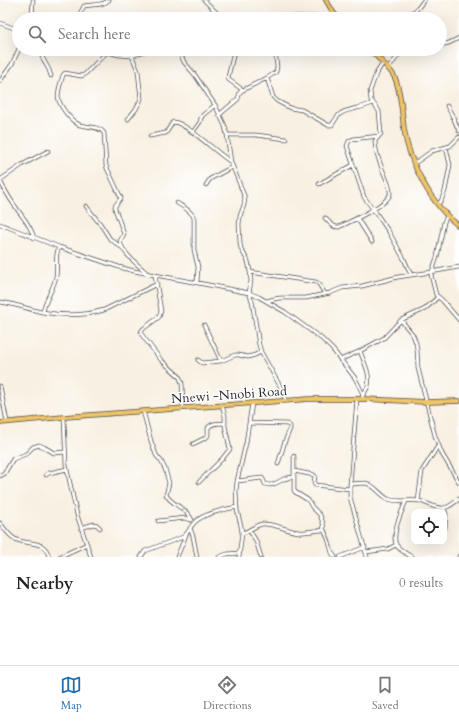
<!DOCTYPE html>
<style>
:root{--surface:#fff;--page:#f2f2f2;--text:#222;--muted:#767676;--line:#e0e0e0;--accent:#1f6fb2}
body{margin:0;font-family:Cardo,serif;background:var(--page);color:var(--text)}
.controls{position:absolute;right:12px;bottom:12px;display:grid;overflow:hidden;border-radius:8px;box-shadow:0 4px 16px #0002}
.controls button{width:36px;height:36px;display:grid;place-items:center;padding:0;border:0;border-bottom:1px solid var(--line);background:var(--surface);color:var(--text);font:20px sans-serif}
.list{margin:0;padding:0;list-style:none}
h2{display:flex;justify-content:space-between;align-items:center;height:52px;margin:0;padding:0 16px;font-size:17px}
h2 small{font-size:13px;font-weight:400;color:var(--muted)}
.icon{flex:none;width:22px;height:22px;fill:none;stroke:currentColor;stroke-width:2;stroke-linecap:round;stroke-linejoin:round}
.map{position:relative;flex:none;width:459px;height:557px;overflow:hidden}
.search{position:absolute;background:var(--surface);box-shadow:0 4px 16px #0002;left:12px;right:12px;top:12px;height:44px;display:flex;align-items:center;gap:10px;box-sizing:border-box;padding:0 14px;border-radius:22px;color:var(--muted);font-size:15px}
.sheet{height:108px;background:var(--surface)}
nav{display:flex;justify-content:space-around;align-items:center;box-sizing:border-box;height:56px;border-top:1px solid var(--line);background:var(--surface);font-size:11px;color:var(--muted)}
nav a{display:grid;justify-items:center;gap:2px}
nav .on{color:var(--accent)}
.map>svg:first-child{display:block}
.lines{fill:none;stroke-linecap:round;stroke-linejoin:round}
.minor-casing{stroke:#4a4946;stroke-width:4.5}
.major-casing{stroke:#4a4946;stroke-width:5.5}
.minor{stroke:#fff;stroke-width:3}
.major{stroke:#f0c469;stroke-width:4}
.labels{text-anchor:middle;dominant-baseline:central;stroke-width:3;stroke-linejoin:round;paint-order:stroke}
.street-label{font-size:13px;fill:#2b2b2b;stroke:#fff}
</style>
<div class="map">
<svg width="459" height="557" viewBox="0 0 459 557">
<rect width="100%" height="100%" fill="#fff"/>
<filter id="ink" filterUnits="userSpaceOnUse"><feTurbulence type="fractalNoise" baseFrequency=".025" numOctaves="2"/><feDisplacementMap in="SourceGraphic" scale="8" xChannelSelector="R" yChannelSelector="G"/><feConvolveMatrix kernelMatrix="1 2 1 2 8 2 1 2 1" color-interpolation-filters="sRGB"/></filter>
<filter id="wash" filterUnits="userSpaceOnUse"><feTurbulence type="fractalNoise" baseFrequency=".012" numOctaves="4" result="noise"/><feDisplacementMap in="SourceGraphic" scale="16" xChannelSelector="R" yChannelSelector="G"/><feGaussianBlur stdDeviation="0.9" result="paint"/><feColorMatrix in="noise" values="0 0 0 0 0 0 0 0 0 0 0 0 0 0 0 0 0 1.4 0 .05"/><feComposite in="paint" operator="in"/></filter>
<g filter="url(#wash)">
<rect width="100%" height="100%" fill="#f8f0e2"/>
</g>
<g filter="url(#ink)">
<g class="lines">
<defs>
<path id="minor" d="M204 0 223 19
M32 19 33 0
M77 19 84 6C93 4 103 6 109 0
M237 19 296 17H317L327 19
M382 19C393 16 406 18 416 10 419 7 422 3 424 0
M0 23 19 30
M440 45 449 43 459 38
M38 49 49 70 51 76
M96 49 119 55 132 56 150 49
M178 49 184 62 195 75 215 105 225 126 227 135 231 162 245 198 244 205 240 216 239 224 240 243 241 249 248 261 250 272 251 281 249 293 252 301 259 345 261 352 280 386 286 401
M234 49V52L228 77 229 80 243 90
M107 52 84 75 81 76 65 73 63 75C58 93 54 97 66 113 70 118 74 123 80 125 88 127 99 126 104 133L106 166 121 198 115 206V209L124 234 120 241C122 253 138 265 147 273
M179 53 193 49
M383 63 376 74 370 91 371 100 379 111 381 134 379 136 353 139 349 141 347 146 364 197 376 213 389 232 404 259 411 275
M388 69 403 49
M267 78 273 97 277 101 290 108 302 110 328 125H332C340 111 342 112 357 108 363 107 368 105 373 103
M0 81 12 64 19 49
M447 106 453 117 459 131
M219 115 238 99 240 92 243 90 267 78 276 72 277 67 275 49
M128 119 136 109 141 99 138 71 132 56
M193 132 200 122 201 118 203 115 215 105
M227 135H256L286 139
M150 136 166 133 173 122C184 121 218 154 231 162
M413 163 418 161 432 151 450 146 459 137
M0 180 22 165 48 151
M0 181C5 190 9 198 15 206 22 217 31 225 34 238
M319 184 353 165
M206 185 210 179 232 167
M177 203C183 207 192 211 194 218V250L198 267 197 282
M438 204 441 201 445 191 450 165 446 147
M86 206 101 225 110 239 121 247
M447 216 444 222 437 257 431 275 436 295 442 300 459 320
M325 218C329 222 333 228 339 227 349 222 388 205 390 194 391 187 385 177 383 171 379 161 375 151 375 141L379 136
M357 218 372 242
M0 224 59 247 119 267 134 271 214 286 249 293 259 297 285 312 322 339 333 350 355 378 362 392 363 399
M250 272 316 282 319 284 325 294
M155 275 161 311 159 317 143 329 141 332 142 335 161 360 179 376 182 383 183 408
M267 301 274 299 280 298H306L330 293 342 288 362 286 398 277 431 272 459 267
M0 302C15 304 28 309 42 312 63 316 84 316 104 310L157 284
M43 312C45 299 54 289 56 276 58 266 54 257 59 247
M401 320 413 335 416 343 417 349 418 368 435 436 442 454 459 482
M204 325 214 346 221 361
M360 351C364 362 371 375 368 386 367 389 365 392 363 395
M198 360 202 363 221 361 235 355H239L248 357 255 355 261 352
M340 360 360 351 384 338 401 320 425 309 438 297
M0 386 7 422
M357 399 350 484V497L367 557
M143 411 151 441 156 455 161 461 165 469 169 483 166 495C173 506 186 507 192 520
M64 417 66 465 77 515 91 557
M249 423 287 424 290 426V429L285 441 278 464
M193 444 207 437 208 435V428C211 423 218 423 224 423
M294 456V490L295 492 308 500 312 507 320 515 323 523 324 530 328 539 332 553 335 557
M294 471 314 475 315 476 314 483 315 485 350 489
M46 475 49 473 67 469
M0 476 4 474 13 459 26 454 33 447 39 445 44 447 54 453 65 452
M237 481 262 478 263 479 265 484C273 487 277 482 284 479 287 478 291 477 294 477
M199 482 222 459 230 449 225 426V416L222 405
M350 484C355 484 360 483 365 483 374 484 380 495 388 499 398 503 409 499 419 501 426 502 436 509 443 508 449 508 455 502 459 499
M406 501C402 511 390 536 397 546 401 551 407 554 412 557
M418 501 422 471 438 446
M158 521 185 518 191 520
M0 523C4 528 9 536 15 539 27 546 45 538 49 557
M81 528 94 524 97 525 100 528
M190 528 193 536 197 557
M444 529 445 528 446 514 444 508
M250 531 256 541 261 557
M242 533C251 531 255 525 262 524 275 523 286 531 299 532 307 533 316 530 324 530
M366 552 388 549 396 545
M59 557 87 544
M141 557 145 551 183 537C189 533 190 526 195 522 203 514 226 509 237 507
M177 557 186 535
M219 557 227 554 239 553
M239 557 242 533 241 526 237 510 236 491 237 481 246 443 252 403
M340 557 365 547
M459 557V556"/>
<path id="major" d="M326 0 333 12 339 19
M369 49C377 58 390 67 395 78 401 92 402 114 404 129 409 163 432 206 459 226
M0 423 64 417 309 399H363L427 402 459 401"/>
</defs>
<use href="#minor" class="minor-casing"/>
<use href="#major" class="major-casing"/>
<use href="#minor" class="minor"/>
<use href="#major" class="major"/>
</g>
</g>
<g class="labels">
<g class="street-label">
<text transform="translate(229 395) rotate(-4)">Nnewi -Nnobi Road</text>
</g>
</g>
</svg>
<div class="controls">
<button><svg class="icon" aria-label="locate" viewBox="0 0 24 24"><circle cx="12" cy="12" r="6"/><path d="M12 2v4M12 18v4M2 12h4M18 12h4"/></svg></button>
</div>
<div class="search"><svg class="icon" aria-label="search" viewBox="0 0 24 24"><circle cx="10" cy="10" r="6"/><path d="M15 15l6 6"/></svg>Search here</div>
</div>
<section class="sheet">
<h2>Nearby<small>0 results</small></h2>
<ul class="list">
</ul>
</section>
<nav>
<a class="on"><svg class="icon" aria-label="map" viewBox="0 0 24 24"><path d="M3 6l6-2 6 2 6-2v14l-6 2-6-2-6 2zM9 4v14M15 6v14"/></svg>Map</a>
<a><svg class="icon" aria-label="directions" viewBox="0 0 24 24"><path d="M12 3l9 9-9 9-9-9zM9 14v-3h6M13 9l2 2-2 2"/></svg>Directions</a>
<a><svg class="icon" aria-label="saved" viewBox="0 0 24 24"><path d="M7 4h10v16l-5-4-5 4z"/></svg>Saved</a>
</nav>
